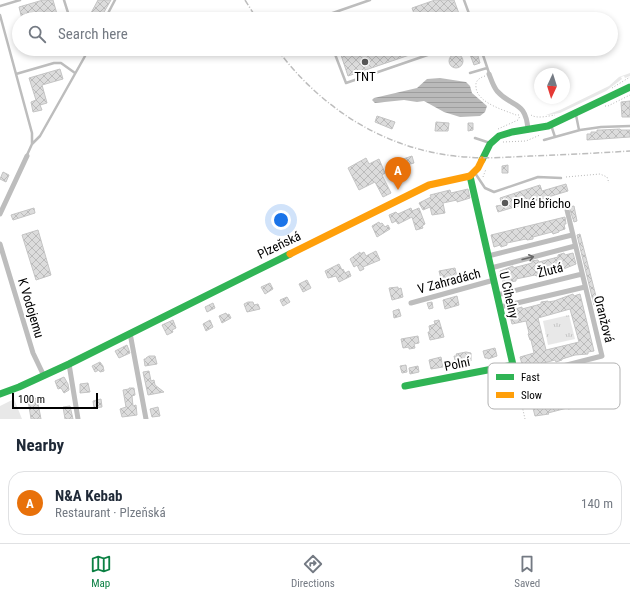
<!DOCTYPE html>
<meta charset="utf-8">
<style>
:root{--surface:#fff;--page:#f6f6f7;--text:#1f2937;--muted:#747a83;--line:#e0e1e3;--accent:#0b8043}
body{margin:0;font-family:"Roboto Condensed",sans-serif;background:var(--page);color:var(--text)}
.compass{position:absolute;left:534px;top:68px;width:36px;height:36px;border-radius:50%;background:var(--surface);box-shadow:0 2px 6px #0003;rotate:184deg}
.scale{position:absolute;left:12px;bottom:10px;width:86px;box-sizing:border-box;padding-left:4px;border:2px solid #000;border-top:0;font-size:11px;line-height:14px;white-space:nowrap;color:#000;-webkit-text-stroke:3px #fff;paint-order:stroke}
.you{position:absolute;left:281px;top:220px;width:14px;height:14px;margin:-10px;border:3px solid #fff;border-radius:50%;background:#1a73e8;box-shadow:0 0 0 6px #1a73e833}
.badge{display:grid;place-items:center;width:26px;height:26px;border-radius:50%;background:var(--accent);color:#fff;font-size:13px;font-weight:700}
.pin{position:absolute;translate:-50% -33px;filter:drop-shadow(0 1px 2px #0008)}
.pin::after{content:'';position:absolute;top:21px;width:14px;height:12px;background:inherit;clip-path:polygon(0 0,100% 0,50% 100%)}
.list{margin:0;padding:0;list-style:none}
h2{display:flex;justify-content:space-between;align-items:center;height:52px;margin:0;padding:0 16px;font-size:17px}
h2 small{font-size:13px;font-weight:400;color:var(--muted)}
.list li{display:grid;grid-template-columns:26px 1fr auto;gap:12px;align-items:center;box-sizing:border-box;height:64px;margin:0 8px 8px;padding:0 8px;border:1px solid var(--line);border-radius:16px}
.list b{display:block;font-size:15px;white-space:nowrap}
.list p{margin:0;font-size:13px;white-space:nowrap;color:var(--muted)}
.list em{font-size:13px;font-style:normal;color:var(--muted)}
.icon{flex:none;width:22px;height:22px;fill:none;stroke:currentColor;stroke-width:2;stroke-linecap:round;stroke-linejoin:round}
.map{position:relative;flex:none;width:630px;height:419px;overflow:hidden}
.search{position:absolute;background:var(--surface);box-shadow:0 2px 6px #0003;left:12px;right:12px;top:12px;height:44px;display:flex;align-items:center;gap:10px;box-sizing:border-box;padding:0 14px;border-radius:22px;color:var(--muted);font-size:15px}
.sheet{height:124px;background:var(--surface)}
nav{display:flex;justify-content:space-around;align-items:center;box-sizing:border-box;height:56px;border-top:1px solid var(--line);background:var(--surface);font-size:11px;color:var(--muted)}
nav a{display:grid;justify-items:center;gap:2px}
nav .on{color:var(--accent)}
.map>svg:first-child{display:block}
.grass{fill:#e8e8e8}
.park{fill:url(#park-tufts)}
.water{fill:url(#water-rules)}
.building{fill:url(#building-cross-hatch);stroke:#c4c4c4;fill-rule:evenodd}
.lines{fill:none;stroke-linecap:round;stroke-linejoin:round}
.path{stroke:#b8b8b8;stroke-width:1;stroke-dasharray:1 2;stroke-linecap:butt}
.lane{stroke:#bdbdbd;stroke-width:2.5}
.street{stroke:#bdbdbd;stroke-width:5}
.fast{stroke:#30b455;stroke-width:7}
.slow{stroke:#ff9f0a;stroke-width:7}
.rail{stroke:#bdbdbd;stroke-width:1.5;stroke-dasharray:6 2 1 2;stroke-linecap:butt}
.oneway{stroke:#686868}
.poi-dot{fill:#595959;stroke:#fff;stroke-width:1.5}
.labels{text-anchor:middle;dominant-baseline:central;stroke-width:4;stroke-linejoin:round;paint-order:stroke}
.poi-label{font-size:13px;fill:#000;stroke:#fff}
.street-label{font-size:13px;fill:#000;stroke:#fff}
.key{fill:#fff;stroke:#b2b2b2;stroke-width:1}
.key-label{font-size:11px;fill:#000}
</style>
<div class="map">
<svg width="630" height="419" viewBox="0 0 630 419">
<defs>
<pattern id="park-tufts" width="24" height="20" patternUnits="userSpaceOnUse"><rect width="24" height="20" fill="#e8e8e8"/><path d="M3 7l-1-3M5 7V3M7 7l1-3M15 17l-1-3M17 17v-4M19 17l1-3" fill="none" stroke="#c5c5c5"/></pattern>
<pattern id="water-rules" width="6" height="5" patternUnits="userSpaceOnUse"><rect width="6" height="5" fill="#bababa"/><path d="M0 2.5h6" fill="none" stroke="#9e9e9e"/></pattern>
<pattern id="building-cross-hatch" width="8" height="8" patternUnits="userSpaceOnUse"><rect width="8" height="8" fill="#dcdcdc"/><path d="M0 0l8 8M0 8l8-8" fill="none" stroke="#bbb"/></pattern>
</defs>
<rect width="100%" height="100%" fill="#fff"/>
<path class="grass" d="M630 73V76L625 78 624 76 621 77 622 79 606 91 560 113 548 115H539H546L560 110 609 86 619 77Z
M14 399 22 419H0V406Z"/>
<path class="park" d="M569 315 575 339 548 345 543 321Z"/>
<path class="water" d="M440 78 466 82 470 86 472 93 487 106 485 112 480 116 460 117 444 112 424 101 417 102 404 100 375 103 372 100 374 98 417 88 427 79Z"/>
<path class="building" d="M43 0H53L57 14 39 19H22L19 7Z
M98 0H111L100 19 91 13Z
M435 0H454L461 19H416L412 8Z
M339 49H424V50L348 76Z
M468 49H476L480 63 474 65Z
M449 61a7 7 0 1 1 14 0a7 7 0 1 1-14 0Z
M60 69 63 79 42 85 47 103 40 105 42 110 33 112 31 102 36 100 29 78Z
M630 101V117H622L621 102Z
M377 116 395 122 392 129 375 122Z
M436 122 449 123 448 131H435Z
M468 123H473V130L468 131Z
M620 129 621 130H630V137L587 140V134H591V132H597V130H601Z
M412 156 414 163 402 166 400 160Z
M366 158 369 164 379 159 385 173 382 175 391 193 383 197 375 182 359 190 348 168Z
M508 165V173H502V166Z
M3 172 9 175 6 182 0 179Z
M566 184 568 191 498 212 496 206 502 205 500 198 540 185 542 191Z
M468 189 470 198 457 202V200L443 203 445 213 432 215 430 207 423 210 419 203 431 197 430 195 450 190 451 193Z
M574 206 577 221 574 222 569 207Z
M34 208 35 213 13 220 11 215Z
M411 208 412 211 419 208 425 224 422 226 423 228 416 230 412 217 398 224 396 221 392 223 389 215 396 212 398 214Z
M565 217 566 224H564L565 229 559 231V232L553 234 552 232 533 237V239L527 240 526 239 507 243V245L501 247 500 245 494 247 491 235Z
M379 222 380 224 382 223 385 227 388 225 390 229 377 237 372 226Z
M38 230 51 275 36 280 22 235Z
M580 234 598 304 594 305 577 235Z
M376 251 380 260 363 267 364 269 360 271 357 265 354 267 350 259 360 252V254L364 252 366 256Z
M564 253 565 255 573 253 576 264 561 270V268L542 273V274L536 276 535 275 516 279V281L510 282 509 281 503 282 500 271 513 266V268L532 263V261L537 260H538L539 262 558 257V255Z
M339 264 342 270 343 269 345 273 349 271 351 276 339 282 336 276 328 278 325 271Z
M455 268 457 277 447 280 448 286 443 287 439 271Z
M307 280 311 288 303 292 299 284Z
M270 283 273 289 265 294 261 287Z
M398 287V289L401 288 403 297 392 300 389 288Z
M573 294 574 296 580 294 594 351 588 352V354L575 355 562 359V360L556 362 555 360 536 365V367L523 368 520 357 534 353 531 340H530L528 334 529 333 526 321 512 324 509 312 516 310 515 309 522 307V309L541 304V302L548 301V302L554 301ZM570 309 579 342 546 350 538 318Z
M457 296 459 305 445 309 443 300Z
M287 297 290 302 283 306 280 300Z
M248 302H253L254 305 258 304 260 309 247 312 244 304Z
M432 302 433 308 429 309 427 303Z
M213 303 215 308 207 312 205 307Z
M399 309 401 316 394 318 393 311Z
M226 313 227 315 229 314 231 318 222 323 219 316Z
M173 320 176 328 172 330 173 332 167 335 162 325Z
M210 320 213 327 206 331 203 324Z
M439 320 444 337 430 340 428 332H430L429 326 435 324 434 321Z
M418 336 419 343 414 344 415 348 409 349V347L403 348 401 339Z
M127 345 130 353 119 358 115 351Z
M495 348 497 356 488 359V358H485L483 351Z
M466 352 471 353V361H468L466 364 461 365 458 363 456 364 454 356H457L456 354Z
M149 356H155L157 364 145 366 144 359H146V358Z
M441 357 443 367 431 369 429 360Z
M100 362 103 366 104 371 100 372 99 370 95 372 92 366Z
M406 365 407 372 402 373 400 366Z
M418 366 419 372 410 374 409 368Z
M149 371 151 381 154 380 155 385 164 392 148 395 143 372Z
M64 377 68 384 69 390 64 393 61 388 58 389 55 381Z
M88 383 90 392 80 393V384Z
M603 386 606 398 600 400V401L594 403 593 401 574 406V408L568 409 567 408 548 413 549 414 535 416 532 404Z
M129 388H134L135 395 132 396 133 406 136 405 137 415 122 417 120 409 126 407 123 390 129 389Z
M37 398 41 419H31L28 400Z
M101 399 102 407 94 408 93 401Z
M70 406 73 419H65L63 407Z
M158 407 160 416 152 417 150 409Z"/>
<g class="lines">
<path class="path" d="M485 76C479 78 475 81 476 87 477 103 504 110 516 115H519
M612 88 630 77
M605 106H608L630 95
M531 115C537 119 548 116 555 115
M498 129 518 120 520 116
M503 142 526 141 540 135
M483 177 486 169
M566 177 600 174 607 177 609 183
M517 383 525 419"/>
<path class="lane" d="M64 0 70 19
M464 0 471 19
M0 6 20 0
M0 15 32 133V144L27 155
M105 19 115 0
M322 19 321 17 370 0
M333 49 346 83 445 49
M481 49 489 73
M470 73 487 68
M16 74 54 63H61L75 73
M576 115 579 130
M551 125 555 137
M475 138 490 143
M544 140 580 130 601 127 630 126
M32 144 40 136 89 49
M475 173 485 188 494 192 538 177 561 178"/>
<path class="street" d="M489 74C491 79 493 86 497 91 512 108 526 100 528 130
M0 214 27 156
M0 244 33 353 44 376
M488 256 572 235
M491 268 575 246
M497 295 582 274
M411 303 494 280
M500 307 585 287
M130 333 146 419
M69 364 78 419
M516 378 602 356 567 210"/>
<path class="fast" d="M482 160 490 144 499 136 512 132 548 126 630 87
M405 386 513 365 470 176
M0 394 19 387 69 364 290 254"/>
<path class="slow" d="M290 254 429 185 470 176 478 168 482 160"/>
<path class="rail" d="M245 0 257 19
M277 49C322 110 389 152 466 157 487 159 509 157 530 156 563 155 597 153 630 151"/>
</g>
<defs><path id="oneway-shaft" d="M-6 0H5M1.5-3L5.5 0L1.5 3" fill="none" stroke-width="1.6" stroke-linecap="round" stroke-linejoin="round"/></defs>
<use class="oneway" href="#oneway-shaft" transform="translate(528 258) rotate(-14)"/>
<g class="poi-dot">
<circle cx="365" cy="62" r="4"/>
<circle cx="505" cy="203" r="4"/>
</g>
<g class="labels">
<g class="poi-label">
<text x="365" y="76">TNT</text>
<text x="513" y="203" text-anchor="start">Plné břicho</text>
</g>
<g class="street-label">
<text transform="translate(279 245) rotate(-26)">Plzeňská</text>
<text transform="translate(550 270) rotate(-14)">Žlutá</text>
<text transform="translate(449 281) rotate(-15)">V Zahradách</text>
<text transform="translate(509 295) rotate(77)">U Cihelny</text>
<text transform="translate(31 308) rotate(73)">K Vodojemu</text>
<text transform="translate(604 319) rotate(76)">Oranžová</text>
<text transform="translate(457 364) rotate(-12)">Polní</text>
</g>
</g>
<rect x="488" y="363" width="132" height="46" rx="6" class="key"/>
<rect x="496" y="374" width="18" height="6" fill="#30b455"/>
<rect x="496" y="392" width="18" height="6" fill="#ff9f0a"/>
<g class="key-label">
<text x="521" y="381">Fast</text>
<text x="521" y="399">Slow</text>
</g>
</svg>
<svg class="compass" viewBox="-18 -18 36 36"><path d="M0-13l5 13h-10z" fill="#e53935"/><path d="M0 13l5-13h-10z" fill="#747a83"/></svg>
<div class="scale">100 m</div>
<div class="you"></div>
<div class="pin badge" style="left:398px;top:190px;background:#e8710a">A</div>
<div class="search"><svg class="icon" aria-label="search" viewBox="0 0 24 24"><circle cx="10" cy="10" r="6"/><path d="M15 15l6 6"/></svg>Search here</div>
</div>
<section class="sheet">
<h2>Nearby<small></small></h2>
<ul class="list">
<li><span class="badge" style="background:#e8710a">A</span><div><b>N&amp;A Kebab</b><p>Restaurant · Plzeňská</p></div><em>140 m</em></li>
</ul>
</section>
<nav>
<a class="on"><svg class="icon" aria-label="map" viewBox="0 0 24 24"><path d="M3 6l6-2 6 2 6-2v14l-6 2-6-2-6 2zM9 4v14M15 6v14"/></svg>Map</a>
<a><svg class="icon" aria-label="directions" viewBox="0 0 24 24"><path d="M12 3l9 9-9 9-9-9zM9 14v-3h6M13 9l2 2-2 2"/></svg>Directions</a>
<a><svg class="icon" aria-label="saved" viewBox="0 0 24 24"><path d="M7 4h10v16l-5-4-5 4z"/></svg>Saved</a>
</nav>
